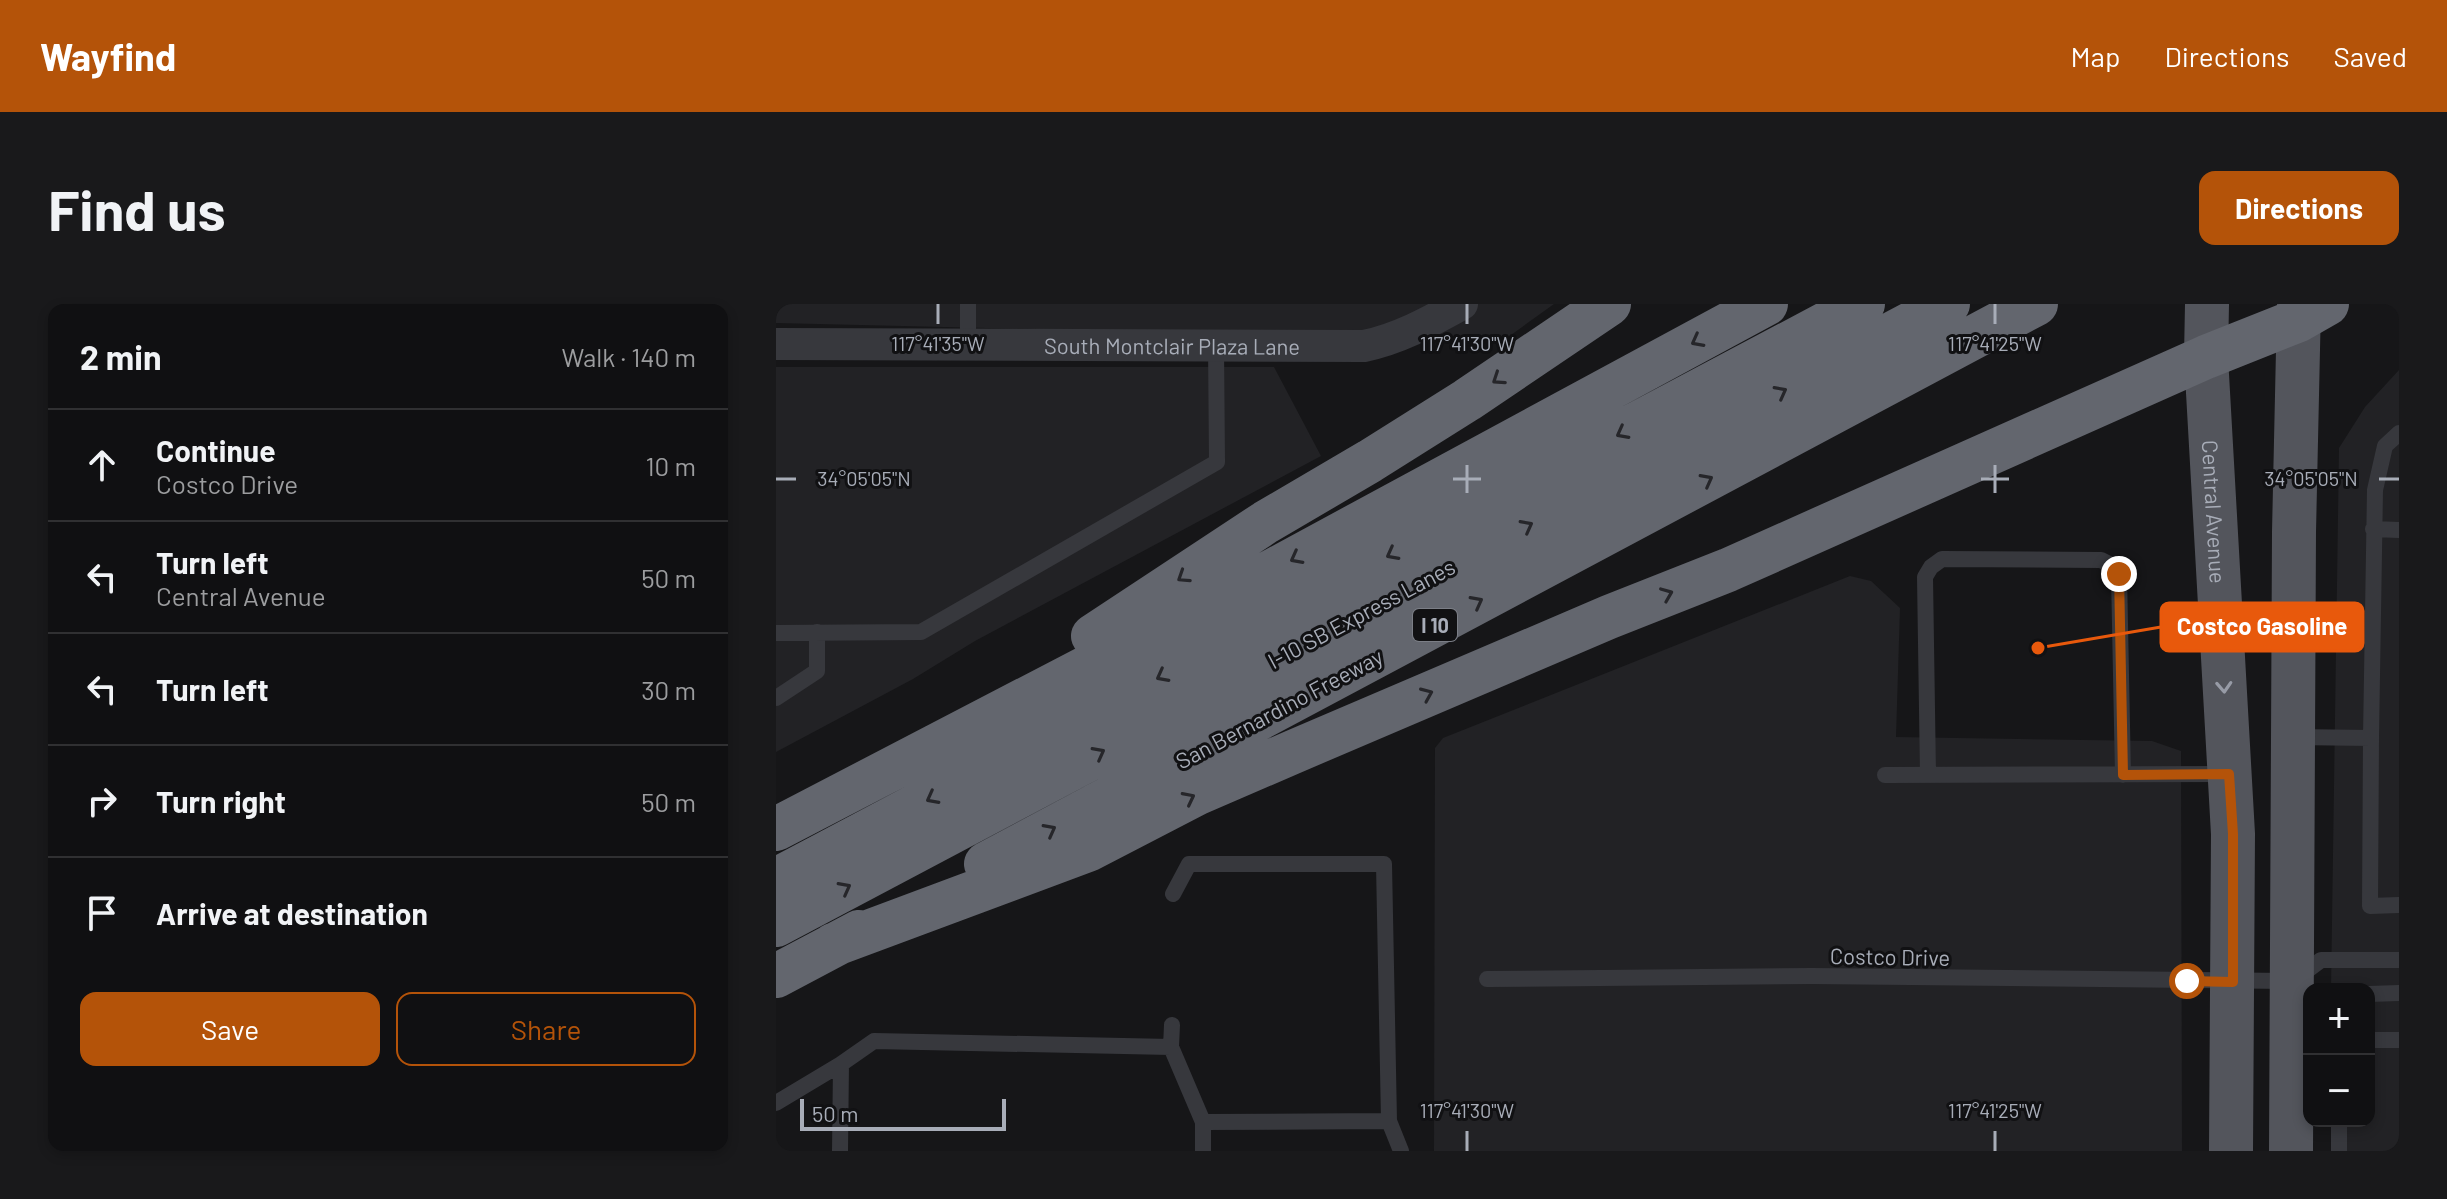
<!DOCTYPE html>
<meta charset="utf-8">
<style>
:root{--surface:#101012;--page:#19191b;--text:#f1f3f6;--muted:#9c9d9f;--line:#303032;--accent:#b45309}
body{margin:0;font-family:Barlow,sans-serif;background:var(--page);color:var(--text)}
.controls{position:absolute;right:24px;bottom:24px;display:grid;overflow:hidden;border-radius:16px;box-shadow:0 4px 12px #0003}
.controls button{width:72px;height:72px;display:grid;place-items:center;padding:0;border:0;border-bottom:2px solid var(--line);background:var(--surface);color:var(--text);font:40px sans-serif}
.scale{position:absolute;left:24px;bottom:20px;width:206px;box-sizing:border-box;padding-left:8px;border:4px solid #a8adb8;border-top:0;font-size:22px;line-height:28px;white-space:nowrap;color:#a8adb8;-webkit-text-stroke:6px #111113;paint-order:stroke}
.stop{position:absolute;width:24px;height:24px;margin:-18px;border:6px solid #b45309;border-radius:50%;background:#fff}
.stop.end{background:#b45309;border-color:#fff;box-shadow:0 2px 8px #0008}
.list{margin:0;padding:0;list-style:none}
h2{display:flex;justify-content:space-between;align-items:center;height:104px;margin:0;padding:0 32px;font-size:34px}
h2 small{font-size:26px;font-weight:400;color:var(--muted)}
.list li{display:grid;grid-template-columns:52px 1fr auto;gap:24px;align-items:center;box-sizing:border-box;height:112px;padding:0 32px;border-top:2px solid var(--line)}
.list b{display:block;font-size:30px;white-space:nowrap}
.list p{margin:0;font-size:26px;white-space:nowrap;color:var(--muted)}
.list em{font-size:26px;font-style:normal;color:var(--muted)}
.actions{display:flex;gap:16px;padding:24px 32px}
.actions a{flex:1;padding:18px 0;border:2px solid var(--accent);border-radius:16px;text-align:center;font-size:28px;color:var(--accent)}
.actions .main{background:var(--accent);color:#fff}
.icon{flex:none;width:44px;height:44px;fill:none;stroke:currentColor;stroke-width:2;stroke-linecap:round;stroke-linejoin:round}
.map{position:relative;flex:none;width:1623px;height:847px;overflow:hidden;border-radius:16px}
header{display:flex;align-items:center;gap:48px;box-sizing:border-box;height:112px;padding:0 40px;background:var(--accent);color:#fff}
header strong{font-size:38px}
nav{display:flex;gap:44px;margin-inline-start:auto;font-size:28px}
.intro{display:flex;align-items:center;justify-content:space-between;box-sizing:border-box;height:192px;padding:0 48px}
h1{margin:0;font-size:56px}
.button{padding:20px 36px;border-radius:16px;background:var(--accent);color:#fff;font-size:28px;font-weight:700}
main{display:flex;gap:48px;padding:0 48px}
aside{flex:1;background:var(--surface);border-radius:16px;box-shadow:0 4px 12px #0003}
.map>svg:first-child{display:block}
.built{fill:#222225}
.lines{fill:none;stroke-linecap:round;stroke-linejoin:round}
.service{stroke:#37383d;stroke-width:16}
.minor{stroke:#37383d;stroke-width:32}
.primary{stroke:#53555c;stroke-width:44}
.motorway{stroke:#63666e;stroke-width:44}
.oneway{stroke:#26262a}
.oneway2{stroke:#979ba6}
.route{stroke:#b45309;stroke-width:10}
.ticks{fill:none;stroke:#a8adb8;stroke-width:3}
.labels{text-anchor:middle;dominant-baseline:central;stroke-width:6;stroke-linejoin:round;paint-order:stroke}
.shield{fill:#111113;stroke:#7b7e86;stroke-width:2}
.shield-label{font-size:20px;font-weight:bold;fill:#a8adb8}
.street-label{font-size:22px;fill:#a8adb8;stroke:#111113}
.ticks-label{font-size:20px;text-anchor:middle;fill:#a8adb8;stroke:#111113;stroke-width:6;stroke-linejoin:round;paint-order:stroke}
.leader{fill:none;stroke:#e8590c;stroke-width:3}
.callout-dot{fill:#e8590c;stroke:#111113;stroke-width:3}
.callout{fill:#e8590c;stroke:#e8590c;stroke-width:3}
.callout-label{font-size:24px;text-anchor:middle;font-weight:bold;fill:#fff}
</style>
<header>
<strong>Wayfind</strong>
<nav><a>Map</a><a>Directions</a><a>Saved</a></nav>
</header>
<div class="intro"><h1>Find us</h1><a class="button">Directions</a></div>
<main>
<aside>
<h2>2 min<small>Walk · 140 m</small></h2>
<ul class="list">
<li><svg class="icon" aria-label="ahead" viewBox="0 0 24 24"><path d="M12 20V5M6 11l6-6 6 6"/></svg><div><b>Continue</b><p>Costco Drive</p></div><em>10 m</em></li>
<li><svg class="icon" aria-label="left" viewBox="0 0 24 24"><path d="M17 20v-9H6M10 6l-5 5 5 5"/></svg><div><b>Turn left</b><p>Central Avenue</p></div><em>50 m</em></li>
<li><svg class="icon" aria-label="left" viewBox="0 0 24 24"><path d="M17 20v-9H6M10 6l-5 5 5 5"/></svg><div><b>Turn left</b></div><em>30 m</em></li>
<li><svg class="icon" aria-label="right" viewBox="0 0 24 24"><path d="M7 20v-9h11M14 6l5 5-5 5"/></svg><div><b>Turn right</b></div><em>50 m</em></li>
<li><svg class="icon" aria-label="arrive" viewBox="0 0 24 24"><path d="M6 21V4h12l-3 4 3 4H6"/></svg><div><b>Arrive at destination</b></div></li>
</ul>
<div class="actions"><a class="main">Save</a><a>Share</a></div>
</aside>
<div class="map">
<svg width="1623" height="847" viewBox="0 0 1623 847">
<rect width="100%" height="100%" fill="#161618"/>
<path class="built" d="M0 0H778L728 36 0 19Z
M0 63H498L545 152 199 337 137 375 0 448Z
M1623 66V847H1557L1556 817H1593V685H1555L1563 144 1589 103Z
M1074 272 1095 277 1124 304 1120 433 1376 437 1405 447 1406 847H658L659 444 667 434Z"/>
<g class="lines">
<path class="service" d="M192 0V41
M1597 225 1623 226
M0 329 145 328 441 158 440 41
M0 394 41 367V328
M1517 433 1595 434 1594 602 1623 601
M1595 434 1599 186 1609 142 1623 129
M1109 471 1452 470
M1152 471 1149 273 1155 263 1166 255 1325 256 1335 261 1343 270 1347 471
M1521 674 1545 656H1623
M711 675 1036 672 1514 677
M1593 690 1623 689
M1593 736H1623
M395 743 396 721
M65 760 98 737 395 743 427 818 613 817 608 560H413L397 590
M0 799 65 760 64 847
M613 817 625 847
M427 818V847
M1563 847V817"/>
<path class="minor" id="s1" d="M0 40 588 42C623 35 655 17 686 0"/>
<g class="primary">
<path id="s2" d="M1431 0 1430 53 1457 530 1455 847"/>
<path d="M1515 847 1518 228 1523 0"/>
</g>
<path class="motorway" d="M317 332 490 218 594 157 691 96 833 0
M0 525 498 266 990 0
M210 560 1260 0
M0 576 1087 0
M0 621 1172 0
M57 641 312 546 422 489 517 448 833 313 952 266 1430 53 1523 16 1551 0
M0 672 83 628"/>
</g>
<defs><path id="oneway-chevron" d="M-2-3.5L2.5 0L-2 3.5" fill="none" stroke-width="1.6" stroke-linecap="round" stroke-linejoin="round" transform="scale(2)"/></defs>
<g class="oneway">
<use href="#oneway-chevron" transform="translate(921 37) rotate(152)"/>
<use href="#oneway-chevron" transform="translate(722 75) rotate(146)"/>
<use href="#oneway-chevron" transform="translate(1005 88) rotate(-28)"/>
<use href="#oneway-chevron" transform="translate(846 129) rotate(152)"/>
<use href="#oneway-chevron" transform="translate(931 176) rotate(-28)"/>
<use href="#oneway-chevron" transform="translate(751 222) rotate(-28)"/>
<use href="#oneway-chevron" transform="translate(616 250) rotate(152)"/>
<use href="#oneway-chevron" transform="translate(520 254) rotate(152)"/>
<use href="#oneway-chevron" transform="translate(407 273) rotate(147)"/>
<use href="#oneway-chevron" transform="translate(891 290) rotate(-22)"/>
<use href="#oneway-chevron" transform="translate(701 298) rotate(-28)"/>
<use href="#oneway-chevron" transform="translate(386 372) rotate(152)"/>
<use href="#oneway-chevron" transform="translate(651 390) rotate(-23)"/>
<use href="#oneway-chevron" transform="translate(323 449) rotate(-28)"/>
<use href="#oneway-chevron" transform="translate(156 494) rotate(152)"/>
<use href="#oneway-chevron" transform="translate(413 494) rotate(-27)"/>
<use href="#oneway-chevron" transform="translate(274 526) rotate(-28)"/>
<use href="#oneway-chevron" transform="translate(69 584) rotate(-28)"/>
</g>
<use class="oneway2" href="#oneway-chevron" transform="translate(1448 383) rotate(87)"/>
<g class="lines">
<path class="route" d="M1343 270 1347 471 1453 470 1457 530V678L1411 677"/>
</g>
<path class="ticks" d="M162 0V20M691 0V20M1219 0V20M691 161V189M1219 161V189M0 175H20M677 175H705M1205 175H1233M1603 175H1623M691 827V847M1219 827V847"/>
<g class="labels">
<rect class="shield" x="637" y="305" width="44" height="32" rx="6"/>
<g class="shield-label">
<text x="659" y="321">I 10</text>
</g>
<g class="street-label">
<text stroke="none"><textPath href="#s1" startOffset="396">South Montclair Plaza Lane</textPath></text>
<text stroke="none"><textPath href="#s2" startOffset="208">Central Avenue</textPath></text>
<text transform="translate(585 309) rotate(-28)">I-10 SB Express Lanes</text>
<text transform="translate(503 404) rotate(-28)">San Bernardino Freeway</text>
<text transform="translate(1114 652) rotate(1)">Costco Drive</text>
</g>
</g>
<g class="ticks-label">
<text x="162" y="47">117°41'35"W</text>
<text x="691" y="47">117°41'30"W</text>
<text x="1219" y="47">117°41'25"W</text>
<text x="88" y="182">34°05'05"N</text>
<text x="1535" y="182">34°05'05"N</text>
<text x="691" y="814">117°41'30"W</text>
<text x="1219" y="814">117°41'25"W</text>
</g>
<path class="leader" d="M1262 344L1385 323"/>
<circle class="callout-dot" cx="1262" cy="344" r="8"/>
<rect class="callout" x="1385" y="299" width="202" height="48" rx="8"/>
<g class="callout-label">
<text x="1486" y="331">Costco Gasoline</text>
</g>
</svg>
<div class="controls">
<button>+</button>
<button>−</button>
</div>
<div class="scale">50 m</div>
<div class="stop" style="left:1411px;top:677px"></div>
<div class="stop end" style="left:1343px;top:270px"></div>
</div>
</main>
